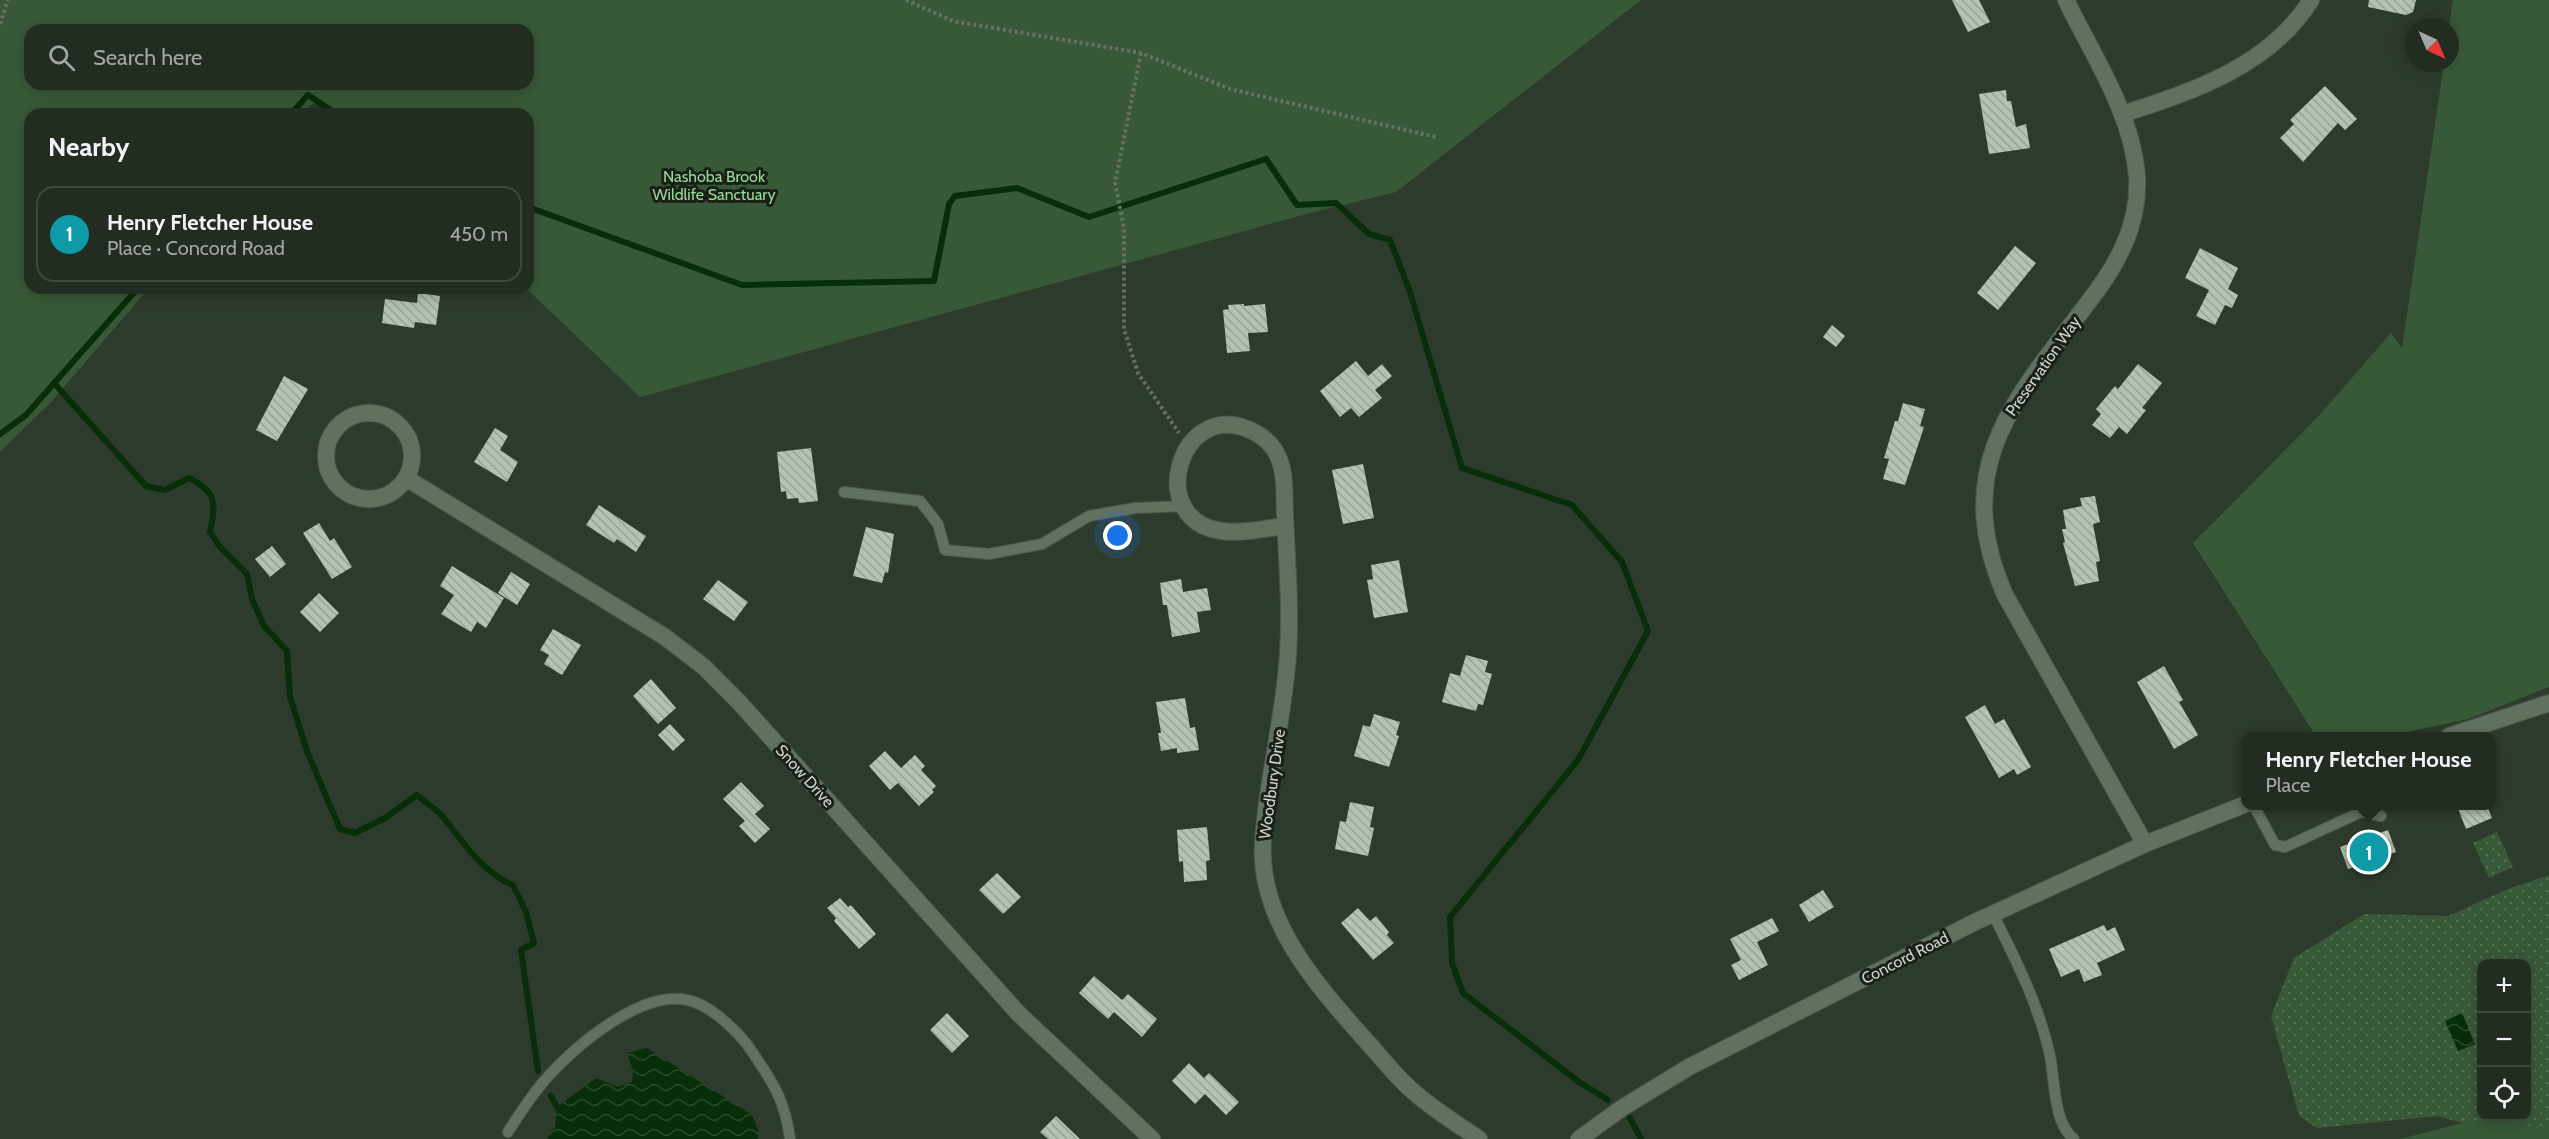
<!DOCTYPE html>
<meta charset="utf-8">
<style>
:root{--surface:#222c21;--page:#2e382e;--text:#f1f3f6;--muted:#a2a7a5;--line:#3f483f;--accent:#bca0f2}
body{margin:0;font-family:Cabin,sans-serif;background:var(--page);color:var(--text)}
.controls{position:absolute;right:18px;bottom:18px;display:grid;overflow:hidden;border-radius:12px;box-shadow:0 3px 15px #0003}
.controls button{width:54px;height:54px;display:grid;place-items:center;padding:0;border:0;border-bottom:2px solid var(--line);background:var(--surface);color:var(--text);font:30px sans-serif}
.compass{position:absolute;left:2405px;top:18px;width:54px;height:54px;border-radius:50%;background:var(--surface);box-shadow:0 3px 15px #0003;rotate:136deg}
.you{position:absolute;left:1118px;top:536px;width:21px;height:21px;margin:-15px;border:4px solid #fff;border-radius:50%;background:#1a73e8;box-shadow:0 0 0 9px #1a73e833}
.badge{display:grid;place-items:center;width:39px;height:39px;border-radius:50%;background:var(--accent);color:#fff;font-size:20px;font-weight:700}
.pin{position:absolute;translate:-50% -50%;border:3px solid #fff;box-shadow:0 2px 6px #0006}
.popup{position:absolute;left:2241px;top:732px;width:255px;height:78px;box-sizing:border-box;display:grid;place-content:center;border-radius:12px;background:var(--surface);filter:drop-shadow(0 2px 4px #0005);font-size:20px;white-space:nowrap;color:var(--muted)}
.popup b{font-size:22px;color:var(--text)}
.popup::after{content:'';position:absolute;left:50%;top:100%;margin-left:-12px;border:12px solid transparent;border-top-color:var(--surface)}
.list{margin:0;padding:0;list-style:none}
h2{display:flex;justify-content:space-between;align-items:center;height:78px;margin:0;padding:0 24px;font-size:26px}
h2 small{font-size:20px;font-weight:400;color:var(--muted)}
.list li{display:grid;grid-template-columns:39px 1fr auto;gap:18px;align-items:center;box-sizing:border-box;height:96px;margin:0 12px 12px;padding:0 12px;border:2px solid var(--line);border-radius:18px}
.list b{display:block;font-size:22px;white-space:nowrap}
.list p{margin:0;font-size:20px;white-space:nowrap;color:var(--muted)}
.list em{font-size:20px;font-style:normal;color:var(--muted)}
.icon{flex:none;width:33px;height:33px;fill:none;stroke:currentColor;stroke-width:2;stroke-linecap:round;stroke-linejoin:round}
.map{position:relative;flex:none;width:2549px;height:1139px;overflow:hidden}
.search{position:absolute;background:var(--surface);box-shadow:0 3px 15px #0003;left:24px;top:24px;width:510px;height:66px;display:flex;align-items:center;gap:15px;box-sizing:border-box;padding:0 21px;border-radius:18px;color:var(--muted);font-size:22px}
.panel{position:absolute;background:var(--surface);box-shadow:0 3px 15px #0003;left:24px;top:108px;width:510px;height:186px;border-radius:18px}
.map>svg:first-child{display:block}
.grass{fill:url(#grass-dots);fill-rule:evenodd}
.park{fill:#385937;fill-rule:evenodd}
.water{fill:url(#water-waves)}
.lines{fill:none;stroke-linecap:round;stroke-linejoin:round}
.stream{stroke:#072d09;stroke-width:6}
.building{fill:url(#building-back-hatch)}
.service-casing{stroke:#4c584c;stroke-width:12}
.minor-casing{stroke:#4c584c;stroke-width:18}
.secondary-casing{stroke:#4c584c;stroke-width:18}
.path{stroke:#657164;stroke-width:4;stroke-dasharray:3 3;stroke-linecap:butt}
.service{stroke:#617160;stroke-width:10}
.minor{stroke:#617160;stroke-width:16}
.secondary{stroke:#617160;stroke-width:16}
.labels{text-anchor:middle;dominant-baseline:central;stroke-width:6;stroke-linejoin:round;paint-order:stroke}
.park-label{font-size:16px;fill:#95dc93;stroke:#1a2019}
.street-label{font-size:16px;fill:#cdd6cd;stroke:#1a2019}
</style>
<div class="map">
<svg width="2549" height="1139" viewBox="0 0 2549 1139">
<defs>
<pattern id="grass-dots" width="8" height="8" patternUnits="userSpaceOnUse" patternTransform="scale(1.5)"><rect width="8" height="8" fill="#385937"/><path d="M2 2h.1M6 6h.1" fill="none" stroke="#547053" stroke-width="1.8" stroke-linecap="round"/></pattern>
<pattern id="water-waves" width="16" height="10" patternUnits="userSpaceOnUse" patternTransform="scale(1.5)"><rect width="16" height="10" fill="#072d09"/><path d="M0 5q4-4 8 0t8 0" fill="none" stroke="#2a4b2c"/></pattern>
<pattern id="building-back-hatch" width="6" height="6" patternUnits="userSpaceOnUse" patternTransform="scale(1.5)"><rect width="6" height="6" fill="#b2c4b1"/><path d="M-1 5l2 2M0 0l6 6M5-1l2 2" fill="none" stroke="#95a394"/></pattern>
</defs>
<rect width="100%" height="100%" fill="#2d3b2c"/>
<path class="grass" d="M2497 832 2513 867 2489 878 2473 843Z
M2549 875V1139L2504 1134 2437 1116 2317 1128 2299 1116 2271 1016 2294 958 2364 914 2448 916 2508 889ZM2482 964H2526V1116H2482Z"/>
<path class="park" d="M0 0H1641L1396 192 1314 212 640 397 526 288H528V114H334L315 102 300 114H30V288H149L51 402 0 452ZM30 30H528V84H30Z
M2453 0H2549V687L2468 719 2388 736H2316L2193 543 2316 419 2391 333 2402 348 2444 63H2450L2449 27Z
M2470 1121 2549 1127V1139H2400Z"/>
<path class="water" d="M2462 1013 2475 1044 2458 1051 2445 1021Z
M647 1048 752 1115 758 1130V1139H547L555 1127 557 1107 596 1078 618 1087 632 1082 633 1070 627 1053Z"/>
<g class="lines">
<path class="stream" d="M291 114 308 95 337 114
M528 207 742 285 934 281 949 204 955 196 1017 188 1089 217 1266 159 1297 205 1336 203 1369 234 1390 240 1410 292 1462 468 1572 505 1622 562 1648 631 1578 760 1450 917 1452 963 1463 993 1579 1082 1608 1100
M54 383 146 486 165 490 189 478C217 492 216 503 210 532L220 547 247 574 252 599 264 626 287 651 290 697 308 754 340 829 355 833 385 818 417 795C425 802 435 808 442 816 464 842 481 872 513 885L526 912 534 943 521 950 538 1071
M0 434 26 415 138 288
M551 1096 557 1107
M1630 1118 1641 1139"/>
</g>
<path class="building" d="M1952 0H1979L1990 22 1968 32Z
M2369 0H2416L2413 12 2406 15 2368 7Z
M2325 86 2357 119 2345 130 2338 123 2303 162 2280 138 2294 124 2290 120Z
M2006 90 2007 101H2011L2016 127 2026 124 2030 148 1989 154 1979 94Z
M2015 246 2036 263 1998 310 1977 293Z
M2200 248 2238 268 2228 289 2238 295 2232 308 2225 305 2215 325 2196 316 2209 290 2185 278Z
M418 293 440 296 436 325 415 322 414 328 382 323 385 299 417 303Z
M1244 304V306L1265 304 1268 332 1248 333 1250 351 1227 353 1223 310 1229 309 1228 305Z
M1832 325 1845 336 1836 347 1823 337Z
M1356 361 1368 376 1382 364 1392 376 1375 390 1382 398 1359 417 1351 408 1340 417 1320 391Z
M2138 364 2162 383 2142 408 2146 410 2127 434 2119 427 2110 438 2092 425 2101 414 2096 409 2115 386 2118 389Z
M284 376 308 389 277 441 256 430Z
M1903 403 1925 409 1920 426 1924 427 1905 485 1883 479 1889 459 1884 458 1895 421H1898Z
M495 428 508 436 500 450 518 462 507 482 474 462Z
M811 448 818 501 799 503 798 498 787 499 786 491 781 492 777 452Z
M1363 464 1374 518 1343 524 1332 470Z
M2095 496 2100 522 2093 524 2100 561 2096 562 2099 581 2075 586 2063 543 2065 542 2062 529H2066L2063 510 2082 506 2080 498Z
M599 505 646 536 636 552 617 539 614 543 586 525Z
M319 523 330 541 334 538 352 567 332 579 303 533Z
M866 527 894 534 888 573 885 572 882 583 853 576Z
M272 546 286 564 270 577 255 559Z
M1399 560 1408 612 1374 618 1367 580 1373 579 1371 565Z
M452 566 504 598 486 628 477 622 471 632 441 614 454 595 440 586Z
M511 572 530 584 517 605 498 593Z
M1181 579 1183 592 1207 588 1211 610 1197 612 1200 632 1172 637 1167 605H1163L1160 583Z
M718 580 748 602 734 621 703 599Z
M319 593 339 613 320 632 300 612Z
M553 629 581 645 562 675 544 664 549 655 540 650Z
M1466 655 1488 661 1485 672 1492 674 1483 705 1478 704 1476 711 1442 702 1450 673 1460 676Z
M2164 666 2183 700 2179 702 2198 735 2174 749 2137 682Z
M651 679 676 708 658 724 633 696Z
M1185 698 1190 728 1195 727 1199 750 1177 753V748L1161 751 1158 733H1161L1156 702Z
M1985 705 1995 724 2004 719 2031 767 2017 775 2014 769 1999 778 1965 717Z
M1374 714 1400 722 1396 735 1399 736 1389 767 1354 756 1363 725 1370 727Z
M670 724 685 740 673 751 658 735Z
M885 751 901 768 915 755 925 766 921 770 936 786 932 790 934 792 919 806 898 783 890 790 869 766Z
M741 782 764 806 755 814 770 829 755 843 739 826 745 821 723 799Z
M1350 802 1374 807 1370 827 1374 828 1368 856 1335 849 1340 821 1346 822Z
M2457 806H2487L2492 818 2466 829Z
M1207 827 1210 860 1206 861 1207 880 1184 882 1183 861 1179 862 1177 830Z
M2388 830 2396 852 2348 869 2340 847Z
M997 873 1021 897 1003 914 979 890Z
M1823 890 1834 907 1809 922 1799 905Z
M840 898 848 907 851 905 876 934 859 949 834 921 836 918 827 908Z
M1358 908 1370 921 1376 916 1389 932 1387 935 1394 943 1373 960 1341 923Z
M1772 918 1779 931 1757 942 1768 965 1739 980 1731 965 1741 960 1730 939Z
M2104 925 2107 931 2115 927 2125 950 2097 963 2102 975 2084 982 2079 969 2061 977 2049 949Z
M1094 976 1122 1000 1128 994 1157 1019 1142 1037 1114 1012 1108 1019 1079 993Z
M947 1013 969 1036 952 1053 930 1030Z
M1189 1063 1204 1078 1209 1073 1239 1102 1226 1115 1205 1094 1195 1104 1172 1081Z
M1056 1116 1080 1139H1048L1040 1132Z"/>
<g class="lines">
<defs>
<path id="service" d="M844 492 920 501 938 524 945 550 989 554 1042 544 1089 516 1135 508 1184 506
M2254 806 2275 845 2285 847 2361 812 2381 816
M1993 914C2016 960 2039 1005 2050 1056 2055 1079 2053 1123 2074 1139
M508 1132C520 1113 531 1096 545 1080 573 1047 641 990 687 1000 710 1004 740 1033 753 1053 774 1084 785 1101 790 1139"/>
<path id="minor" d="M2066 0C2093 56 2132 113 2137 176 2140 226 2116 267 2087 304 2013 401 1950 468 2005 595L2145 844
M2122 114C2192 92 2270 66 2311 0
M326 456a43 43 0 1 1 86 0a43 43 0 1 1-86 0Z
M406 478 665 637 704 667 738 701 1019 1014 1152 1139
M1285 526C1266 528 1242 534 1222 531 1144 521 1179 398 1250 430 1263 436 1274 445 1279 459 1286 476 1284 498 1285 516 1287 562 1291 608 1288 654 1284 717 1267 780 1263 842 1258 918 1314 982 1361 1035 1375 1050 1388 1067 1403 1082 1425 1104 1453 1121 1479 1139"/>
<path id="secondary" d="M2449 736 2549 703
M1579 1139 1622 1108 1689 1067 1975 922 2145 844 2246 804"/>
</defs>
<use href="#service" class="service-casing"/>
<use href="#minor" class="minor-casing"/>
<use href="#secondary" class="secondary-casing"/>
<path class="path" d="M906 0 953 21 1141 53 1230 89 1436 137
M0 24 8 0
M1141 53 1115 183 1124 228V329L1138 373 1179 433"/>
<use href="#service" class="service"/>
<use href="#minor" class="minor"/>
<use href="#secondary" class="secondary"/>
</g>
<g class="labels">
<g class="park-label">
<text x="714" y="176">Nashoba Brook<tspan x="714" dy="18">Wildlife Sanctuary</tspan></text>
</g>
<g class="street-label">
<text transform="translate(2043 366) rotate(-55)">Preservation Way</text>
<text transform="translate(805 776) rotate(48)">Snow Drive</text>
<text transform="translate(1272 784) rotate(-82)">Woodbury Drive</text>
<text transform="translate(1905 958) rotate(-27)">Concord Road</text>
</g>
</g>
</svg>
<div class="controls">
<button>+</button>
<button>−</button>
<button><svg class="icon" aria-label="locate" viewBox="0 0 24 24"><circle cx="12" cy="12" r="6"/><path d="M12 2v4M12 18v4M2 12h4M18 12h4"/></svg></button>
</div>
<svg class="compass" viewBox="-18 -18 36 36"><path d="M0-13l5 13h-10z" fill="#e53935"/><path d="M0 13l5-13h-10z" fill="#a2a7a5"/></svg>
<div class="you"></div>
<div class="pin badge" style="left:2369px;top:852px;background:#0f9aa8">1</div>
<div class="popup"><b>Henry Fletcher House</b>Place</div>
<div class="search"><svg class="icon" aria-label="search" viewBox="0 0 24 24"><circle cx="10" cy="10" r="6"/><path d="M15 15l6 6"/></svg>Search here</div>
<section class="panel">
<h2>Nearby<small></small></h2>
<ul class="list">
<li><span class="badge" style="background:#0f9aa8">1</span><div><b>Henry Fletcher House</b><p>Place · Concord Road</p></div><em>450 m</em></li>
</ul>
</section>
</div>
